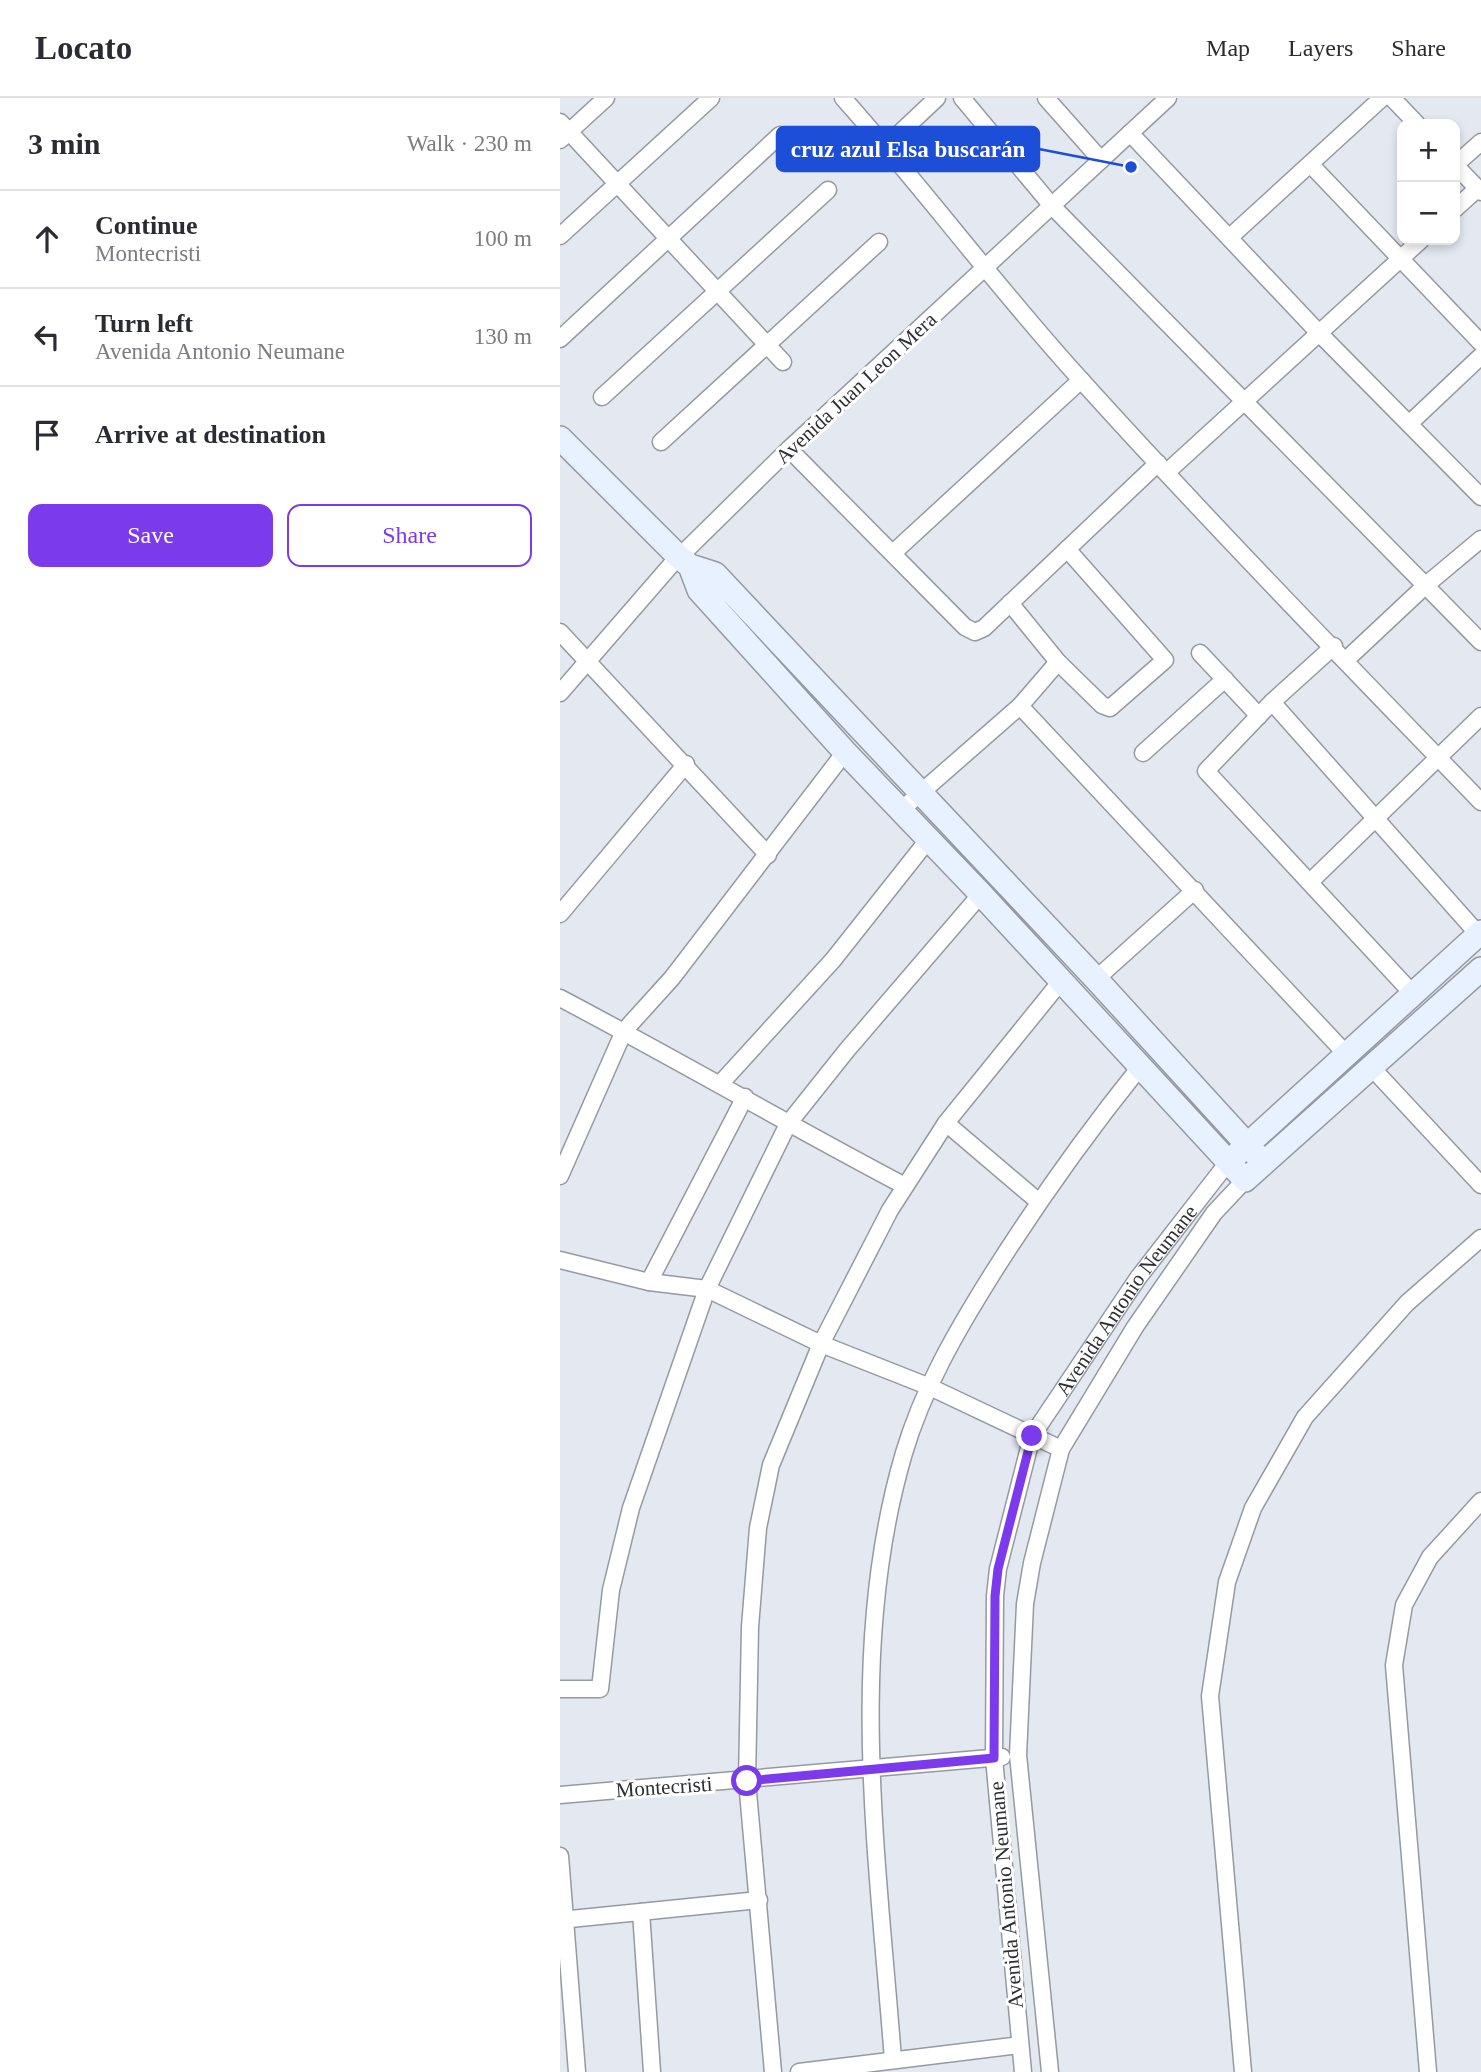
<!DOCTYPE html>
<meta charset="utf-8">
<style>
:root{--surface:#fff;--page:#f2f2f3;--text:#2b2b33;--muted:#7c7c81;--line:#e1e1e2;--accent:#7c3aed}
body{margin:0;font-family:Georgia,serif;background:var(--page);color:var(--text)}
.controls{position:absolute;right:21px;top:21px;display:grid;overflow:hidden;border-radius:14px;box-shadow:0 4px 10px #0003}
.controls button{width:63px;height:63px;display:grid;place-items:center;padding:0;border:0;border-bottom:2px solid var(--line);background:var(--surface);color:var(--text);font:35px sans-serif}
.stop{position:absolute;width:21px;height:21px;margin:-16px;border:5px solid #7c3aed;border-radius:50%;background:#fff}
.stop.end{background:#7c3aed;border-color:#fff;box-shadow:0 2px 7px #0008}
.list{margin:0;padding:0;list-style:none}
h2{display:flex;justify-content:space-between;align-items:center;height:91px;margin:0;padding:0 28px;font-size:30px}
h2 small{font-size:23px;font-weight:400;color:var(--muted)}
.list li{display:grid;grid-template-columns:46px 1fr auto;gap:21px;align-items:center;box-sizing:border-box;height:98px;padding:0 28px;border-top:2px solid var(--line)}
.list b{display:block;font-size:26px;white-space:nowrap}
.list p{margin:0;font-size:23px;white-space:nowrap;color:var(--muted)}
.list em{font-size:23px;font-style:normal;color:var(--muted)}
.actions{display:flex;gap:14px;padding:21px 28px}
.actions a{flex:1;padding:16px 0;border:2px solid var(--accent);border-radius:14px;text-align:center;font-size:24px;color:var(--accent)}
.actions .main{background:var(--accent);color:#fff}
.icon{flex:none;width:38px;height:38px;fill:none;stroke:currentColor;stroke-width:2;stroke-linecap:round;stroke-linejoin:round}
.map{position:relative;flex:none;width:921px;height:1974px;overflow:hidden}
header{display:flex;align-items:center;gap:42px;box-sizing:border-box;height:98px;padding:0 35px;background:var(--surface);border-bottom:2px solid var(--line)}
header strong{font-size:33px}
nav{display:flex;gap:38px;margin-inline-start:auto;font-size:24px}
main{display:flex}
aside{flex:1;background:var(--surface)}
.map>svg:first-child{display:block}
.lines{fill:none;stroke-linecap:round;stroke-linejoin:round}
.street-casing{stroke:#959aa1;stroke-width:19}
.secondary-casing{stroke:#959aa1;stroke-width:26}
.street{stroke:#fff;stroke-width:16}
.secondary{stroke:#e8f1ff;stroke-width:23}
.route{stroke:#7c3aed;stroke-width:9}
.labels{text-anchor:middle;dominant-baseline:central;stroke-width:6;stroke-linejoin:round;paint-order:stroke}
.street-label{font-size:21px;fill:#2d2f32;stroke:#fff}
.leader{fill:none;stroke:#1d4ed8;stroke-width:2.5}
.callout-dot{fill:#1d4ed8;stroke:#fff;stroke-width:2.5}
.callout{fill:#1d4ed8;stroke:#1d4ed8;stroke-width:2.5}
.callout-label{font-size:23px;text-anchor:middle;font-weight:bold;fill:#fff}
</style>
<header>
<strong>Locato</strong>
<nav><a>Map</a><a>Layers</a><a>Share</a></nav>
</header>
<main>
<aside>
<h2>3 min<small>Walk · 230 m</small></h2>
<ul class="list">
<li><svg class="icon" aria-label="ahead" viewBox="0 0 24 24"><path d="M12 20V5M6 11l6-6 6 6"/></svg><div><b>Continue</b><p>Montecristi</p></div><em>100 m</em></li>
<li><svg class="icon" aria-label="left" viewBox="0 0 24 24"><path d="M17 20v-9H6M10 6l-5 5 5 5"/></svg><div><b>Turn left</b><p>Avenida Antonio Neumane</p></div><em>130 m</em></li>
<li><svg class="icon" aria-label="arrive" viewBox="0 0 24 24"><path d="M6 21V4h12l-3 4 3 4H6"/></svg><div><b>Arrive at destination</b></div></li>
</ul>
<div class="actions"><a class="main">Save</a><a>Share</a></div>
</aside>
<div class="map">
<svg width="921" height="1974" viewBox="0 0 921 1974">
<rect width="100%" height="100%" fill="#e4e9f1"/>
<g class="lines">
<defs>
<g id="street">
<path d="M283 0C365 92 438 191 521 282 651 426 787 565 921 704"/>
<path d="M402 0 492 108 921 544"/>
<path d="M486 0 541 62"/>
<path d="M832 0 857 26"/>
<path d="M0 24 223 264"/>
<path d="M570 35 758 234 921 399"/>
<path d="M0 42 46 0"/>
<path d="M326 48 377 0"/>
<path d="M895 67 921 94"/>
<path d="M895 67 921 44"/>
<path d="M752 68 921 245"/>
<path d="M895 111 917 91"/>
<path d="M0 138 151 0"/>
<path d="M670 139 822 0"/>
<path d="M0 241 220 37"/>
<path d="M42 299 268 92"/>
<path d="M850 325 921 258"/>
<path d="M101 344 319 144"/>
<path d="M229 351 405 529 415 534 424 530 598 365"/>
<path d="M607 374 861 142"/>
<path d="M333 455 521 282"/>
<path d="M0 534 208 757"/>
<path d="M774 548 712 604 646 673 853 896"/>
<path d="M640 555 699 618"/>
<path d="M786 562 866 487 921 441"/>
<path d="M498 564 542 607 550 610 605 562 507 451"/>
<path d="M0 595 111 467 229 351 608 0"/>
<path d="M712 604 918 836"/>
<path d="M460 608 787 957"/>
<path d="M583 655 665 581"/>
<path d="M341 712 460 608 498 564 450 505"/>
<path d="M750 784 921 618"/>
<path d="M0 816 126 666"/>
<path d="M536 881 635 792"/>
<path d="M0 900C116 961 229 1027 345 1088"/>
<path d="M813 971 921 1087"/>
<path d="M161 985 273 862 368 742"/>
<path d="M386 1025 479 1104"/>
<path d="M0 1078 64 933 112 880 285 654"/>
<path d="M0 1162 89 1184 147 1191 261 1246 370 1289 501 1351"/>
<path d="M89 1184 185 999"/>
<path d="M0 1591H40L51 1492 71 1410 147 1191 228 1026 287 952 421 796"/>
<path d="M0 1697 442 1659"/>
<path d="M0 1758 17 1974"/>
<path d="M81 1814 92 1974"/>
<path d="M0 1822 199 1802"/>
<path d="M333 1962C318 1761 286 1551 344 1355 363 1291 396 1234 431 1178 477 1105 526 1036 580 969"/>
<path d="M213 1974 187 1683 190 1529 198 1430 211 1367 261 1246 330 1112 386 1025 501 883"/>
<path d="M239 1974 460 1947"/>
<path id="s1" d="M463 1974 434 1660 435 1498 438 1471 472 1338 578 1180 669 1063"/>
<path d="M490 1974 458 1657 465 1506 472 1465 501 1351 575 1229 654 1115 685 1082"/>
<path d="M683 1974 650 1598 667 1484 693 1410 745 1319 847 1205 921 1140"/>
<path d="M868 1974 834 1567 844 1507 870 1459 921 1403"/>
</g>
<path id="secondary" d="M0 340 119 459 130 468 155 476 536 881 703 1064
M130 468 139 492 285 654 421 796 685 1082 921 871
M675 1058 921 834"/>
</defs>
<use href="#street" class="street-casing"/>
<use href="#secondary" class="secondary-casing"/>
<use href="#street" class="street"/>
<use href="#secondary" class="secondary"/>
</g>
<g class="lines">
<path class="route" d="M187 1683 434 1660 435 1498 438 1471 472 1338"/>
</g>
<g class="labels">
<g class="street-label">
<text transform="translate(296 290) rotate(-43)">Avenida Juan Leon Mera</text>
<text stroke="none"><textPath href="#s1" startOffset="807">Avenida Antonio Neumane</textPath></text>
<text transform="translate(104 1689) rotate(-4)">Montecristi</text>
<text transform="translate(446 1797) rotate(-95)">Avenida Antonio Neumane</text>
</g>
</g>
<path class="leader" d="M571 69L479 51"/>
<circle class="callout-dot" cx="571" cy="69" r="7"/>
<rect class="callout" x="217" y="29" width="262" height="44" rx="7"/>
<g class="callout-label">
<text x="348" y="59">cruz azul Elsa buscarán</text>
</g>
</svg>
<div class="controls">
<button>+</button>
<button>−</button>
</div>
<div class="stop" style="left:187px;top:1683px"></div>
<div class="stop end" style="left:472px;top:1338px"></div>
</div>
</main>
